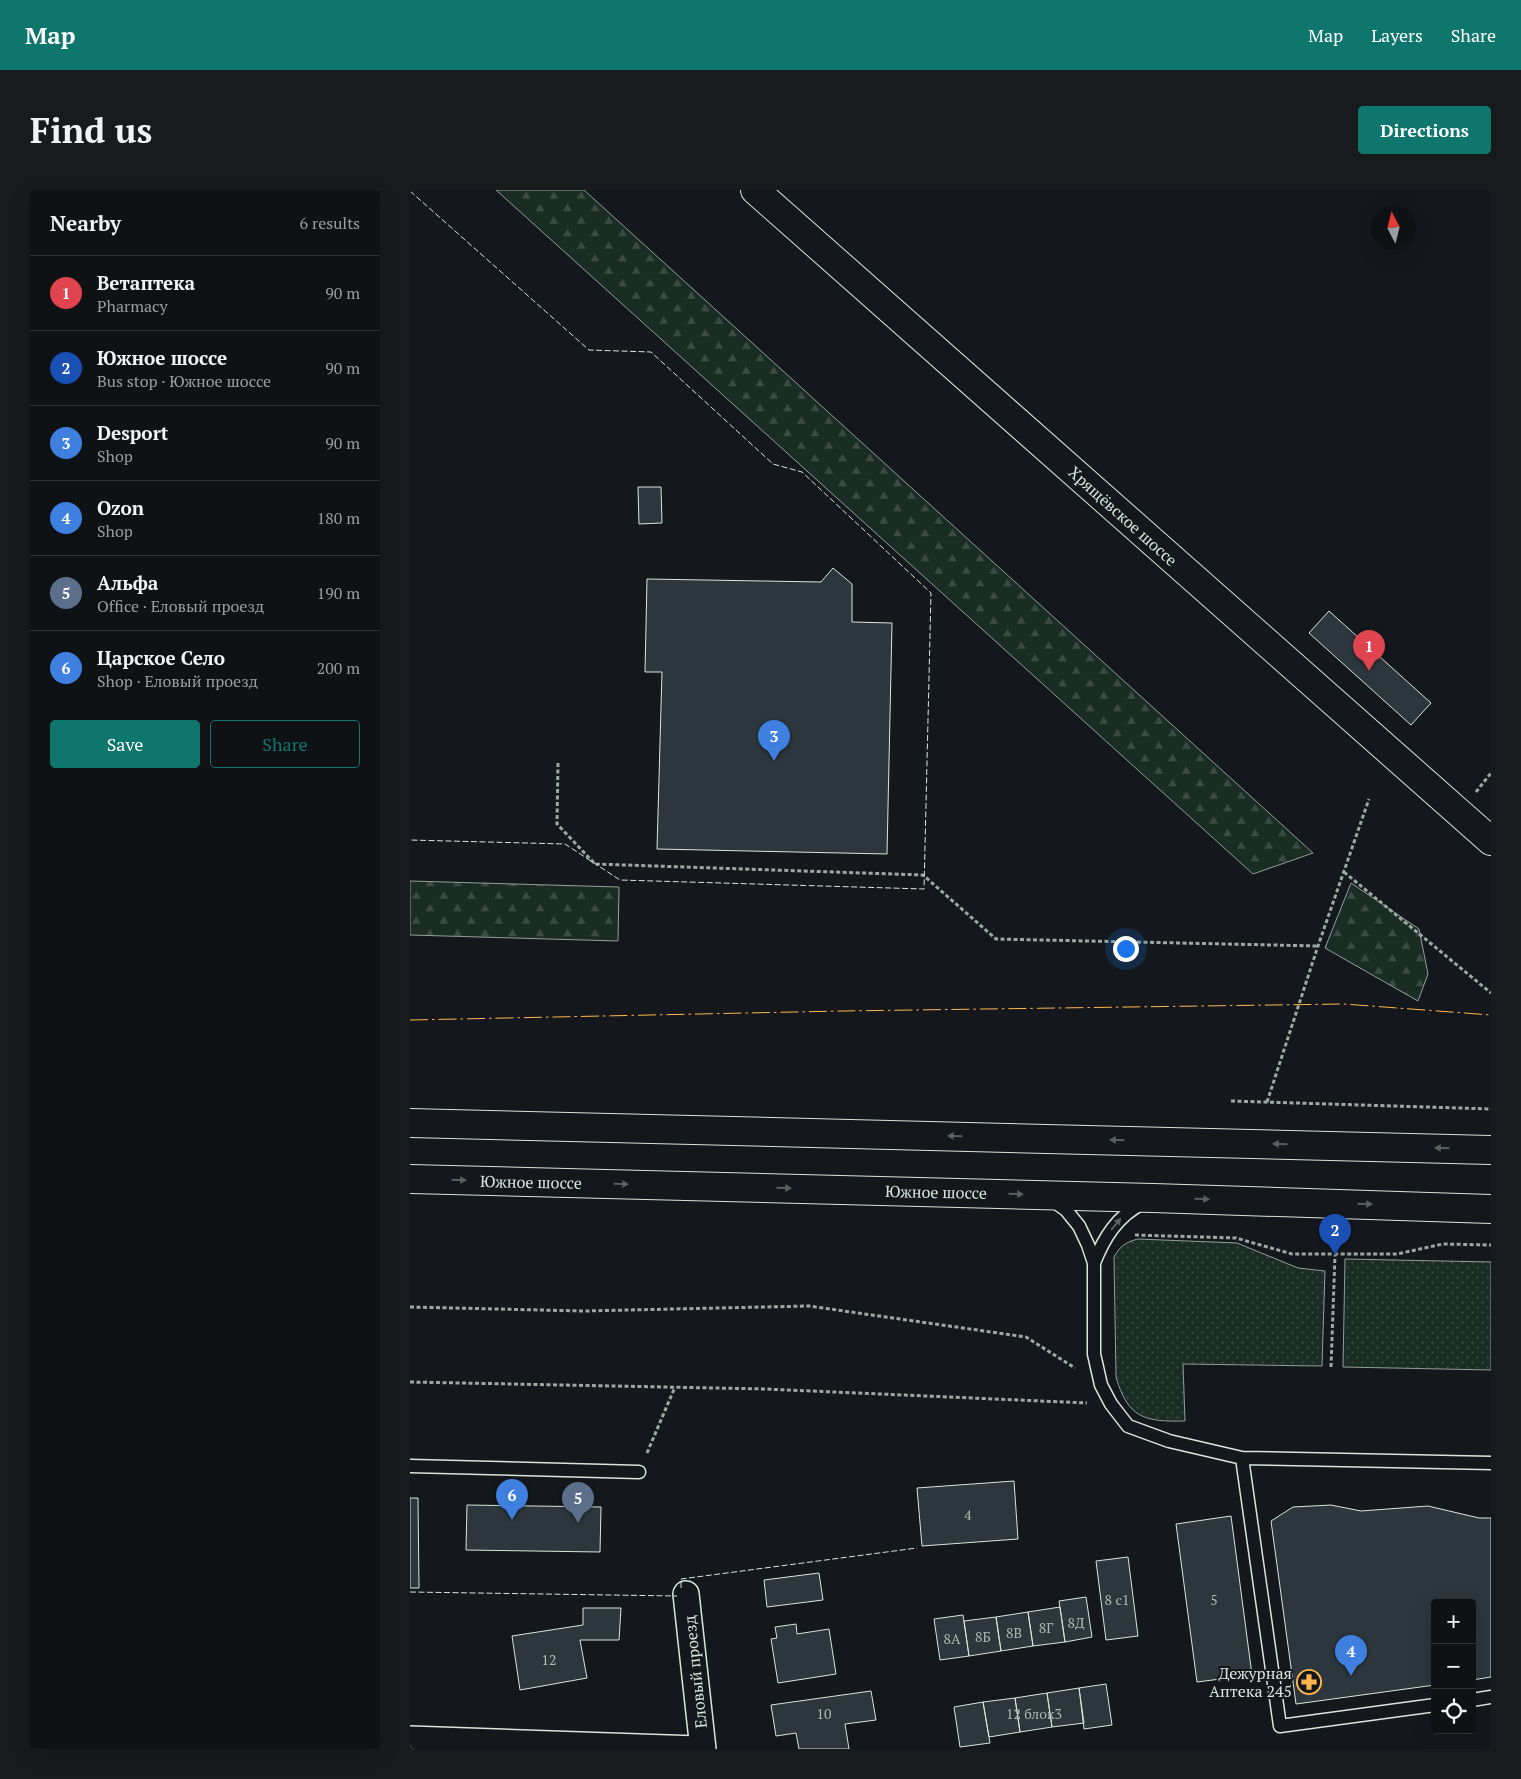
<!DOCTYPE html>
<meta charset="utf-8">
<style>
:root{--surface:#0f1215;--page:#181b1e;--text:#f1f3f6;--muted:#9b9ea0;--line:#2f3234;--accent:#0f766e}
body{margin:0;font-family:"PT Serif",serif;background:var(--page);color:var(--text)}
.controls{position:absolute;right:15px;bottom:15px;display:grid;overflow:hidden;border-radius:5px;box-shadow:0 5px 20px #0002}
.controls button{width:45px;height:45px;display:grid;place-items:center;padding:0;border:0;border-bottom:1px solid var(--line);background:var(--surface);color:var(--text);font:25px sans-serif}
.compass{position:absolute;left:961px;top:15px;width:45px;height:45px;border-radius:50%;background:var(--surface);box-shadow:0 5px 20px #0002;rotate:353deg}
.you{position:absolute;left:715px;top:758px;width:18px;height:18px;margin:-12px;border:4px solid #fff;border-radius:50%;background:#1a73e8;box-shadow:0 0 0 8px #1a73e833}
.badge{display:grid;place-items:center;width:32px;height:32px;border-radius:50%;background:var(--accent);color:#fff;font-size:16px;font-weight:700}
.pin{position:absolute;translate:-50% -41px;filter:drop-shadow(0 1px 2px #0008)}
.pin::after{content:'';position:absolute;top:26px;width:18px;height:15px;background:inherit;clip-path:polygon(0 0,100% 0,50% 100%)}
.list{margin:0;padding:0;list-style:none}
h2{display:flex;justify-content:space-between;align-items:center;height:65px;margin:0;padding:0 20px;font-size:21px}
h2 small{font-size:16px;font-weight:400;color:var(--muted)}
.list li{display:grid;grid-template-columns:32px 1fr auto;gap:15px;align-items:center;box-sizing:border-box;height:75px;padding:0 20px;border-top:1px solid var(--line)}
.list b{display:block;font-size:19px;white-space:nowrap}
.list p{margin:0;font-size:16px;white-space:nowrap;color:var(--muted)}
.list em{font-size:16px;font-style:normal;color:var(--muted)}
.actions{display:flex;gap:10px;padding:15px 20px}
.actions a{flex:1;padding:11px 0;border:1px solid var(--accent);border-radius:5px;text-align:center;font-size:18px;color:var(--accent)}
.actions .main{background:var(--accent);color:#fff}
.icon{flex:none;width:28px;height:28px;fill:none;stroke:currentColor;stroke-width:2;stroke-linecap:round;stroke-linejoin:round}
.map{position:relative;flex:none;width:1081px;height:1559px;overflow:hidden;border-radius:5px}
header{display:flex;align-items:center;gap:30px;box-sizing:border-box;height:70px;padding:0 25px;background:var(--accent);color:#fff}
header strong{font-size:24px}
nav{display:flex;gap:28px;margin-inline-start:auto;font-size:18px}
.intro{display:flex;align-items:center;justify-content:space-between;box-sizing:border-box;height:120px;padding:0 30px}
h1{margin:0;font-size:35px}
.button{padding:12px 22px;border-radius:5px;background:var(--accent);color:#fff;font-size:18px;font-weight:700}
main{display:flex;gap:30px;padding:0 30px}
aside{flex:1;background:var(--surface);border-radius:5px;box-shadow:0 5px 20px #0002}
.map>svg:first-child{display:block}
.green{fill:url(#green-dots);stroke:#939e99}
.forest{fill:url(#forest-firs);stroke:#939e99}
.building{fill:#2c363c;stroke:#d8e6dc}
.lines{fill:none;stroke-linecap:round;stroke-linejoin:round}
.service-casing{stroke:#d8e6dc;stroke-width:15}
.minor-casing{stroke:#d8e6dc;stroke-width:28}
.primary-casing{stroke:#d8e6dc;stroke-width:30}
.path{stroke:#9da8a2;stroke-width:3;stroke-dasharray:4 2.5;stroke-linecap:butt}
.service{stroke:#14181c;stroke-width:12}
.minor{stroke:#14181c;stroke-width:25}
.primary{stroke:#14181c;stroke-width:28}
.fence{stroke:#d8e6dc;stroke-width:1;stroke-dasharray:6 2.5;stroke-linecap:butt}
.power{stroke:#ffb74d;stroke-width:1;stroke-dasharray:18 4 2.5 4;stroke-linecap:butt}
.oneway{fill:#59605f}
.labels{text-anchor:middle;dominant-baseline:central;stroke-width:4;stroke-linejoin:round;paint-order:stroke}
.number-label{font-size:14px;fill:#adbab4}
.street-label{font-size:16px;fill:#d8e6dc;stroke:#14181c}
.poi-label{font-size:16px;fill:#d8e6dc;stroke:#14181c;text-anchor:end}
</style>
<header>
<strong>Map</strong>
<nav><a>Map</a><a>Layers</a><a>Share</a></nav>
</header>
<div class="intro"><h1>Find us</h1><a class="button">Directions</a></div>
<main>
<aside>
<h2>Nearby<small>6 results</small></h2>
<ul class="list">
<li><span class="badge" style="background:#e0444e">1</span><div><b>Ветаптека</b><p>Pharmacy</p></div><em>90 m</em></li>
<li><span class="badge" style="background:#1a4fb4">2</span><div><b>Южное шоссе</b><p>Bus stop · Южное шоссе</p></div><em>90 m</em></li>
<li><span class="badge" style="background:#3f7fe0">3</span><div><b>Desport</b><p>Shop</p></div><em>90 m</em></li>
<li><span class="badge" style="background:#3f7fe0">4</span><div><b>Ozon</b><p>Shop</p></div><em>180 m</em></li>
<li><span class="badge" style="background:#5c6f8a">5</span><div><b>Альфа</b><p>Office · Еловый проезд</p></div><em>190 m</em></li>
<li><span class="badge" style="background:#3f7fe0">6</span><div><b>Царское Село</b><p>Shop · Еловый проезд</p></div><em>200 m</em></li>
</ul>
<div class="actions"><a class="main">Save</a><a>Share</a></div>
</aside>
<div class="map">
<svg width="1081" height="1559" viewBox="0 0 1081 1559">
<defs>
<pattern id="green-dots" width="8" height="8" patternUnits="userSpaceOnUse" patternTransform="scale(1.25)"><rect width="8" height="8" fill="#1a2d24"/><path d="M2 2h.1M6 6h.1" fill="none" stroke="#3b4b43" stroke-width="1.8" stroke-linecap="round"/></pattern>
<pattern id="forest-firs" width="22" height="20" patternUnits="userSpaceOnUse" patternTransform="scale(1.25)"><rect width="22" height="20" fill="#1a2d24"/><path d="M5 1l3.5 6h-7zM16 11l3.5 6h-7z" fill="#3b4b43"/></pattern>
</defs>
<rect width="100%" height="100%" fill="#14181c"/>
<path class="green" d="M728 1049 827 1053 888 1078 915 1081 912 1176 773 1174 775 1231C734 1232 718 1228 706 1187L704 1067C710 1056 716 1052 728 1049Z
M935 1069 1081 1072V1180L933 1177Z"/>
<path class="forest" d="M86 0H174L903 663 843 684Z
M0 691 209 697 208 751 0 745Z
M941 693 1009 739 1018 784 1008 811 915 758Z"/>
<path class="building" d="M228 297H251L252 333 229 334Z
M423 378 442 394V432L482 433 477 664 247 659 252 482H235L237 389 411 392Z
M919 421 1021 513 1001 535 899 443Z
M604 1291 608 1349 512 1356 507 1298Z
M0 1308H8L9 1398H0Z
M57 1315 191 1317 190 1362 56 1360Z
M921 1315 951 1321 1018 1316 1069 1328H1081V1487L1062 1490V1413H1025V1495L886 1514 861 1331 883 1317Z
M821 1326 842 1485 787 1492 766 1334Z
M718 1367 728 1446 696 1450 686 1371Z
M409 1383 413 1410 357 1417 354 1390Z
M676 1407 682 1447 655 1452 649 1411Z
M650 1417 655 1452 623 1456 618 1422Z
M173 1418H211L209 1450H170L177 1488 110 1500 102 1446 173 1435Z
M618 1422 623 1456 591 1461 586 1427Z
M553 1425 559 1466 530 1470 524 1429Z
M586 1427 591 1461 559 1466 554 1431Z
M386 1434 387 1444 419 1439 426 1484 368 1493 361 1449 367 1448 365 1437Z
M696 1494 702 1535 674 1539 669 1498Z
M669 1498 674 1533 642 1537 637 1503Z
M461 1501 466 1530 435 1534 439 1559H389L386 1543 366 1546 361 1515Z
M637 1503 642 1537 610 1542 605 1508Z
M605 1508 610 1542 579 1547 573 1512Z
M573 1512 580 1553 550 1557 544 1517Z"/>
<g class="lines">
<defs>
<path id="service" d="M642 1010 656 1020 669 1036 678 1055 684 1073V1164L691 1195 701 1214 718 1236 759 1251 832 1268 1081 1273
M684 1073C694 1048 707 1026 733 1013
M832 1268 870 1536 1025 1515
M0 1276 229 1282
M1062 1510 1081 1507"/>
<path id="minor" d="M276 1404 293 1559
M0 1549 287 1559"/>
<path id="primary" d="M345 0 1081 651
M0 933 1081 960
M0 989 743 1008 1081 1019"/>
</defs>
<use href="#service" class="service-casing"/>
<use href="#minor" class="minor-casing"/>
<use href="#primary" class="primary-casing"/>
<path class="path" d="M148 573 147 634 185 674 513 685 586 749 908 756
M1066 602 1081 583
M934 682 1081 803
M821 911 1081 919
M857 912 908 756 959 609
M725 1045 826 1048 882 1064H987L1033 1054 1081 1055
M0 1117 174 1121 399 1116 616 1147 665 1178
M921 1177 925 1065
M0 1192 355 1199 677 1213
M237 1263 265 1197"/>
<use href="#service" class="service"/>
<use href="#minor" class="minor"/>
<use href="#primary" class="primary"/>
<path class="fence" d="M0 1 179 160 241 162 363 274 392 282 521 403 514 699 210 690 155 654 0 650
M271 1398V1389L507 1358
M0 1402 267 1406"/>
<path class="power" d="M0 830 432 821 934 814 1081 825"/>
</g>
<defs><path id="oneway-solid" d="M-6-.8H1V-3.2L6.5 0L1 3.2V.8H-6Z" transform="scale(1.25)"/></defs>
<g class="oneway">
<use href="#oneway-solid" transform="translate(545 946) rotate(-179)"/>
<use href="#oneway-solid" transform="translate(707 950) rotate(-179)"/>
<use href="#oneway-solid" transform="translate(870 954) rotate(-179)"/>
<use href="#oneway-solid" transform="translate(1032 958) rotate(-179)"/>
<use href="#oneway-solid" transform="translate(49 990) rotate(1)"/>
<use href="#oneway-solid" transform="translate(211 994) rotate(1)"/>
<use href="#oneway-solid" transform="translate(374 998) rotate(1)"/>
<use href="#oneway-solid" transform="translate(606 1004) rotate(1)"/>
<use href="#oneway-solid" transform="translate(792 1009) rotate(2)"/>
<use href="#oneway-solid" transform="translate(955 1014) rotate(2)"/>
<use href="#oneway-solid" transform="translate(706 1034) rotate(-50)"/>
</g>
<defs>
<symbol id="pharmacy-ring" viewBox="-11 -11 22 22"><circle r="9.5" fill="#14181c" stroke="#ffb74d" stroke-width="1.5"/><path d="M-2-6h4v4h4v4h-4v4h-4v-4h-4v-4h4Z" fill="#ffb74d"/></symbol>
</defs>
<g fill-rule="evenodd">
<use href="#pharmacy-ring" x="885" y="1478" width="28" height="28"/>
</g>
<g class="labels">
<g class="number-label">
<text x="558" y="1324">4</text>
<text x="707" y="1409">8 с1</text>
<text x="804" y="1409">5</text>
<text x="666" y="1432">8Д</text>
<text x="636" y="1437">8Г</text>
<text x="604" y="1442">8В</text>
<text x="573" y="1446">8Б</text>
<text x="542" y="1448">8А</text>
<text x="139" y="1469">12</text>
<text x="414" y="1523">10</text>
<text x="624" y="1523">12 блок3</text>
</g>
<g class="street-label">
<text transform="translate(713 326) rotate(42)">Хрящёвское шоссе</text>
<text transform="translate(121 992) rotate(1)">Южное шоссе</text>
<text transform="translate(526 1002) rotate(1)">Южное шоссе</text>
<text transform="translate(285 1482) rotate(-96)">Еловый проезд</text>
</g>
<g class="poi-label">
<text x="882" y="1483">Дежурная<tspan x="882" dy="18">Аптека 245</tspan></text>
</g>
</g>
</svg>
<div class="controls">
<button>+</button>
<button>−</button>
<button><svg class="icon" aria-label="locate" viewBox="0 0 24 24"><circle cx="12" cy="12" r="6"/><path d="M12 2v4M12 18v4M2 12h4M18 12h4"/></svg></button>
</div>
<svg class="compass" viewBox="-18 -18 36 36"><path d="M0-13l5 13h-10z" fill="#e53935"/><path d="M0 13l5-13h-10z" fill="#9b9ea0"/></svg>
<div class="you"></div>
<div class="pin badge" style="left:959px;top:481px;background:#e0444e">1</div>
<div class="pin badge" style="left:925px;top:1065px;background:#1a4fb4">2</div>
<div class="pin badge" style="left:364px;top:571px;background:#3f7fe0">3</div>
<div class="pin badge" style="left:941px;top:1486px;background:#3f7fe0">4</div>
<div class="pin badge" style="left:168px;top:1333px;background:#5c6f8a">5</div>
<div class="pin badge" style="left:102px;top:1330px;background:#3f7fe0">6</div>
</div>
</main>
